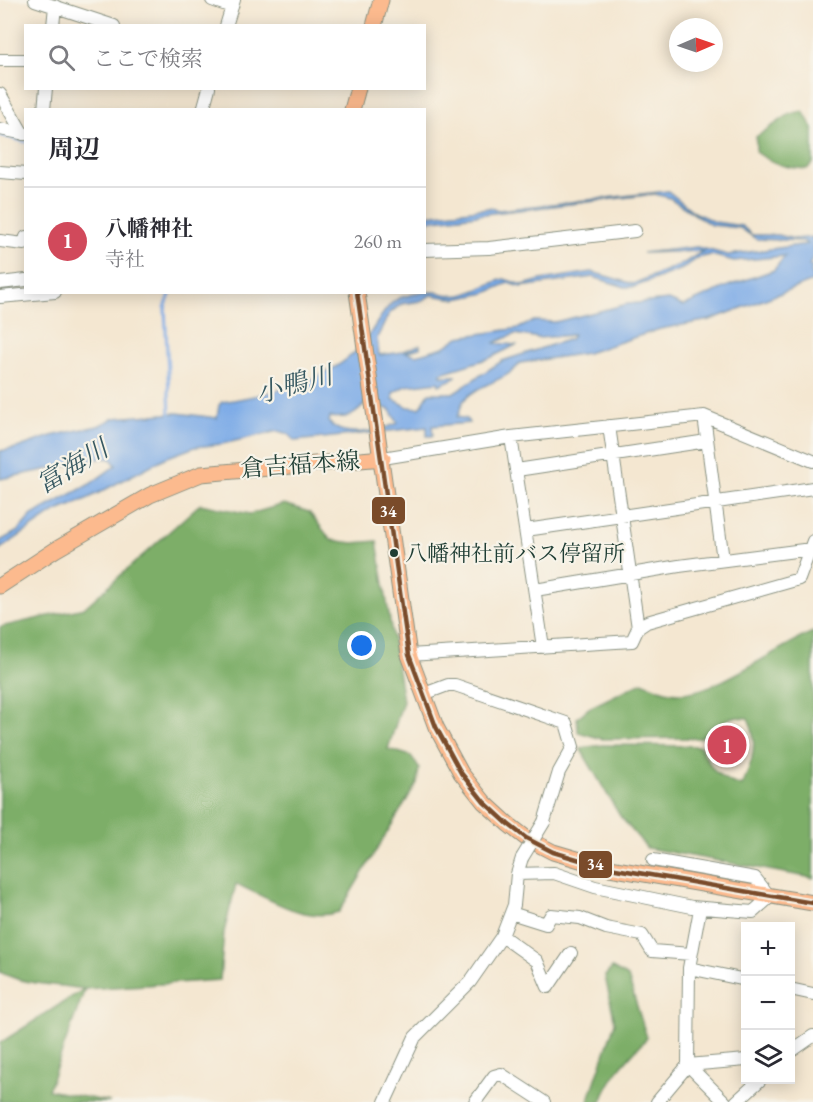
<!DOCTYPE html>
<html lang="ja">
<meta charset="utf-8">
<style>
:root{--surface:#fff;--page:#f2f2f3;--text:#2b2b33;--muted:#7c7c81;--line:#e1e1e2;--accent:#d1495b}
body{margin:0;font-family:"EB Garamond","Noto Serif JP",serif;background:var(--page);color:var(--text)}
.controls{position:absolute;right:18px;bottom:18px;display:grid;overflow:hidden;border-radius:0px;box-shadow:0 3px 15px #0003}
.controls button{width:54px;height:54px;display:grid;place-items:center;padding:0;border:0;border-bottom:2px solid var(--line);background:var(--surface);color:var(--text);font:30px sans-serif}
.compass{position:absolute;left:669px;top:18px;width:54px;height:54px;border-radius:50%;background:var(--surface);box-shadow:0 3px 15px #0003;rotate:88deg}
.you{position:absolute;left:362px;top:646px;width:21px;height:21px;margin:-15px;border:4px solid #fff;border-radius:50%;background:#1a73e8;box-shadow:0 0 0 9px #1a73e833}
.badge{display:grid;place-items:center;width:39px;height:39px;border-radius:50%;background:var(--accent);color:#fff;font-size:20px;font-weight:700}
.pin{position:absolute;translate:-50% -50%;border:3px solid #fff;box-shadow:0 2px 6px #0006}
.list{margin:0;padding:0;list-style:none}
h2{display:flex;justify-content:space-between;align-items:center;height:78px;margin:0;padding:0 24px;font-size:26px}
h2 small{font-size:20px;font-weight:400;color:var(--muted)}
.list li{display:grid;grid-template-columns:39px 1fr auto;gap:18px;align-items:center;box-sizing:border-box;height:108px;padding:0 24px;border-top:2px solid var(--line)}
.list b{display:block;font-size:22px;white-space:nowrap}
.list p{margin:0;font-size:20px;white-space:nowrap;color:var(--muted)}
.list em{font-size:20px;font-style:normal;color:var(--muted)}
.icon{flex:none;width:33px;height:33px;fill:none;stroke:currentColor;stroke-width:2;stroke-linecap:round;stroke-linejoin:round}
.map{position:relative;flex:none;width:813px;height:1102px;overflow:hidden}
.search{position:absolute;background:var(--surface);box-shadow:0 3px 15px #0003;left:24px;top:24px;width:402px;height:66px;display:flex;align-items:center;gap:15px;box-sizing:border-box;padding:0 21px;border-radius:0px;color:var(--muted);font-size:22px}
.panel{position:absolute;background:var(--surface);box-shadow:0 3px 15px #0003;left:24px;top:108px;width:402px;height:186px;border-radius:0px}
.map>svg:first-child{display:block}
.forest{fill:#7dae68;stroke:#4e764e;stroke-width:1.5}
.water{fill:#7dabe7;stroke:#4e748e;stroke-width:1.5;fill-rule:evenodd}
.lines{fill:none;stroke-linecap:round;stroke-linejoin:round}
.stream{stroke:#7dabe7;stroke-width:3}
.minor-casing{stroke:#8a9282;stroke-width:14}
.major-casing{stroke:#8a9282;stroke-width:17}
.minor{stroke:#fff;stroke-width:12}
.major{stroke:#fcba8e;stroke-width:15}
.minor-bridge-casing{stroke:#8a9282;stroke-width:14;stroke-linecap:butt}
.minor-bridge{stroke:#fff;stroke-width:12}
.bus-1-casing{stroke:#f7f3e8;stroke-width:9}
.bus-1{stroke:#7a4b2a;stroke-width:4.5}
.bus-dot{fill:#1f3d34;stroke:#f7f3e8;stroke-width:2}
.labels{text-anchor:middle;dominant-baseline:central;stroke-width:4.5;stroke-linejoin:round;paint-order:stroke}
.bus-label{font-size:22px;fill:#1f3d34;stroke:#f7f3e8;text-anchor:start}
.street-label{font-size:24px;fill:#1f3d34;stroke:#f7f3e8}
.water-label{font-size:26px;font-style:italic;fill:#365861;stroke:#f7f3e8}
.line-badge{stroke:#f7f3e8;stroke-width:2}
.badge-label{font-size:16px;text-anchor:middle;font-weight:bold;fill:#fff}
</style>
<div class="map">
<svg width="813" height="1102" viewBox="0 0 813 1102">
<rect width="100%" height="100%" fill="#f7f3e8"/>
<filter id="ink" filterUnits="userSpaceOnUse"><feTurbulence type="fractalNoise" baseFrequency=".0167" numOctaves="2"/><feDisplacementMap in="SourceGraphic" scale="12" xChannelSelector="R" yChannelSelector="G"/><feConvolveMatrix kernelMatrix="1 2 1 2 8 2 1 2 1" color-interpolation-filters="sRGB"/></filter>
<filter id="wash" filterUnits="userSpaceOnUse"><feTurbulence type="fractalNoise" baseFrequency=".008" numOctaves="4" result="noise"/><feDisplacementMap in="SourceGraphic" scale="24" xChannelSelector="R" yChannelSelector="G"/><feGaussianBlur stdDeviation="1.35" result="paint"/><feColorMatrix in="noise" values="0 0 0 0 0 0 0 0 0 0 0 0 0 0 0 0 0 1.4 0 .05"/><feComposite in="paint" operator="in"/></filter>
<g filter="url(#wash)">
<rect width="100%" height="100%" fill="#f4e7d1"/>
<path class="forest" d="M803 111 813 129V163L807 169C786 168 773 164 756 152V137L790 114Z
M200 504 250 514 284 504 309 512 331 540 353 543 377 541 403 701 388 749 411 756 419 768 417 783 339 912C303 923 269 898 236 884L224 932 220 980 85 989 48 1090 110 1102H0V1043L84 989C55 984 27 986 0 972V627L84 608Z
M813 632V878L647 848 620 816 580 748 603 745 700 746C710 767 718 780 742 786 752 764 759 741 748 718L732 717 700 738 602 739 578 732 577 718 589 708 642 682C655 687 668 694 682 693 718 692 777 647 813 632Z
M612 968 628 977 647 1038C629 1057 609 1077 601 1102H588L615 1023 605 976Z"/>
<path class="water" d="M668 191 694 212 715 222 742 226 752 235H778L794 239 813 237V256L809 266H813L811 271 813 281 710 320 660 329 587 353 520 363C508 381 479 383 464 400 461 404 460 412 457 417L467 419 469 423 432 426 433 436H427V427L295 441 288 434 278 431 222 444 195 447 165 458 89 498 55 512 0 549V541L18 531 32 515 90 484 116 465 111 459 103 458 0 479V451L17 448 51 436 98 426 114 418 177 413 217 418 219 405 222 402C268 394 324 384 358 349 372 336 380 312 394 301 402 295 424 292 434 292 443 293 452 297 461 295 477 291 488 284 504 279L523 285 541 280 592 272 633 284 684 263 703 251 642 253 697 247 728 255 807 244 803 241 756 239 740 228 711 225 670 198 655 194 425 221 427 215 490 208 499 210ZM711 255 734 261 785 256 774 270 728 286 683 306 669 300 628 304 555 322 534 321 519 328 459 337 444 347 416 355 406 352 420 348V345L397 353 379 355 377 338 389 314 401 304 421 301 431 295 456 299 486 293 508 283 521 287 593 277 625 287H634L682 269 698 258ZM515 334 539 338 573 335 570 339 502 361 453 393H429L420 408 408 407 393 399V393L405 386 438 382 439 385 455 378 456 376H441V373L490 358 516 345 494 343ZM367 401 390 410 398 423C382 430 343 440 329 422L330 417C347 419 356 416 367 401Z"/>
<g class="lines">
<path class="stream" d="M0 135 26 142
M170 416 165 308 171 292"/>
</g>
</g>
<g filter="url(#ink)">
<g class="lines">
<defs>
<path id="minor" d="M35 0 114 26
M212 0 232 7
M53 26 55 6
M226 26 234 0
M0 60H26
M0 94 23 134
M44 110 46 88
M203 110 209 88
M0 129 26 134
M0 172 26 174
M0 241 24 244 26 237
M424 250 489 248 635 231
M0 283 26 280
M0 297 55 292
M704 416 723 560
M609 426 638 628
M511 437 543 647
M383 458 511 437 704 416 813 461
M517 470 707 441
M526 530 813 488
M535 590 679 566 811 549
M409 655 632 641 638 628 647 622 799 579 813 541
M424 694 448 685H455L566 723 573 747 559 772 544 822
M517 874 554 873 595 887 692 907 753 912 770 897 755 878 653 860
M700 909 689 968 688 1065 725 1102
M511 913 546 924 551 915 580 918 606 928 642 935 652 951 691 954
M502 936 537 961 548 987 571 953
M689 968 746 980
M790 989 813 994
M790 1052 813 1036
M385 1102 415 1037 470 982 502 936 514 905 517 874 522 858
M475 1102 494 1076 501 1074 544 1102
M657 1102 688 1065 746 1060
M736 1102 760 1080"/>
<path id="major" d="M374 26 381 0
M352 110 358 88
M357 292 409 655 436 727 461 773 484 802 508 824 526 838 553 852 604 867 813 903
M0 586 55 550 150 495 201 474 383 458"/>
</defs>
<use href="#minor" class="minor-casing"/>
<use href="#major" class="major-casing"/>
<use href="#minor" class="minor"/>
<use href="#major" class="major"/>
<defs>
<path id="minor-bridge" d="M522 858 544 822"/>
</defs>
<use href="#minor-bridge" class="minor-bridge-casing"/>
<use href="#minor-bridge" class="minor-bridge"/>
<defs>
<path id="bus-1" d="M357 292 409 655 436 727 461 773 484 802 508 824 526 838 553 852 604 867 813 903"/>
</defs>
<use href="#bus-1" class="bus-1-casing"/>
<use href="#bus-1" class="bus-1"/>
</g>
</g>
<circle class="bus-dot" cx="394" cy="553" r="5"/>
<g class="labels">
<g class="bus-label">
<text x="405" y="553">八幡神社前バス停留所</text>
</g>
<g class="street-label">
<text transform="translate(300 464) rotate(-4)">倉吉福本線</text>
</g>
<g class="water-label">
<text transform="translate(294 384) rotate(-15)">小鴨川</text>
<text transform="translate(72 466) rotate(-31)">富海川</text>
</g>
</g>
<g class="line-badge">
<rect x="371" y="496" width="35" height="29" rx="6" fill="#7a4b2a"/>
<rect x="578" y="850" width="35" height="29" rx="6" fill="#7a4b2a"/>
</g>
<g class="badge-label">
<text x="388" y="517">34</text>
<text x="595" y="870">34</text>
</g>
</svg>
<div class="controls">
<button>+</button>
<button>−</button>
<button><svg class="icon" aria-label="layers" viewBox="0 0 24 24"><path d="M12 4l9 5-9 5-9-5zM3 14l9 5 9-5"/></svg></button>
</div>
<svg class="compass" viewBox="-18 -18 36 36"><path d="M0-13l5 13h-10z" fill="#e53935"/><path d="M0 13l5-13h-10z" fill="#7c7c81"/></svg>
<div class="you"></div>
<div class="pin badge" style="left:727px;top:745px">1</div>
<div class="search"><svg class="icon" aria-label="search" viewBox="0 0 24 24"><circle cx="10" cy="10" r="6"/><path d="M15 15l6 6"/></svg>ここで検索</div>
<section class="panel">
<h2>周辺<small></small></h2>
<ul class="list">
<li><span class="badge">1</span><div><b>八幡神社</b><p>寺社</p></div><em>260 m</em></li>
</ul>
</section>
</div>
